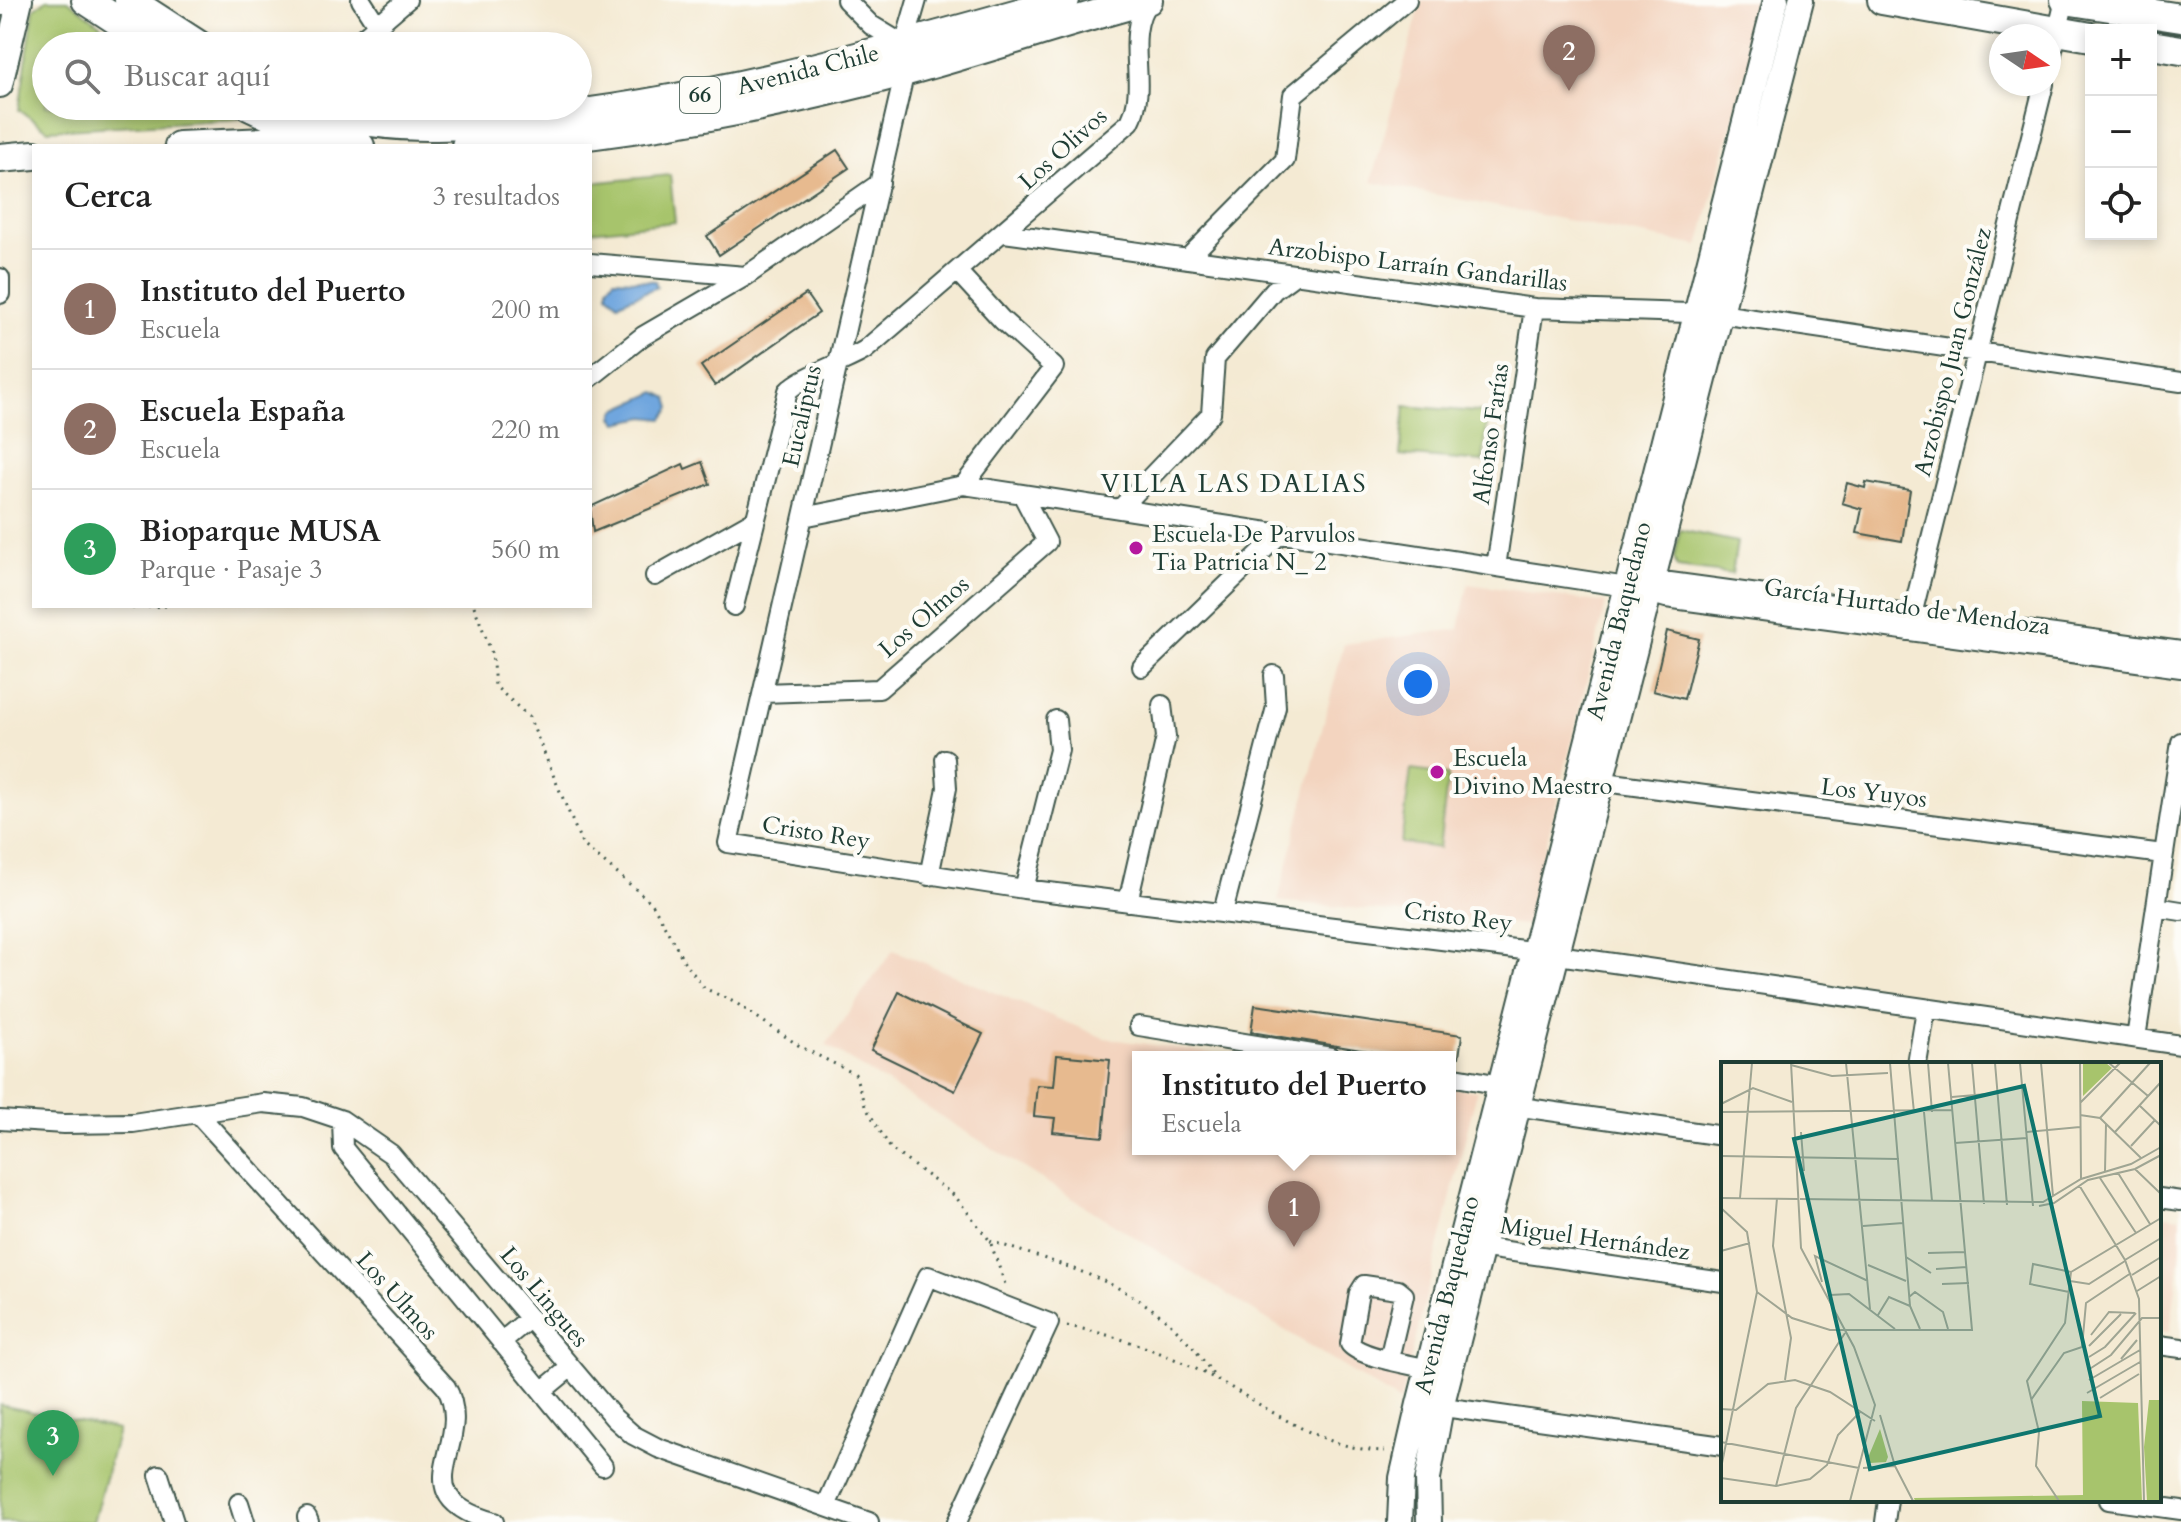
<!DOCTYPE html>
<html lang="es">
<meta charset="utf-8">
<style>
:root{--surface:#fff;--page:#f6f6f6;--text:#222;--muted:#767676;--line:#e0e0e0;--accent:#b5179e}
body{margin:0;font-family:Cardo,serif;background:var(--page);color:var(--text)}
.controls{position:absolute;right:24px;top:24px;display:grid;overflow:hidden;border-radius:0px;box-shadow:0 4px 12px #0003}
.controls button{width:72px;height:72px;display:grid;place-items:center;padding:0;border:0;border-bottom:2px solid var(--line);background:var(--surface);color:var(--text);font:40px sans-serif}
.compass{position:absolute;left:1989px;top:24px;width:72px;height:72px;border-radius:50%;background:var(--surface);box-shadow:0 4px 12px #0003;rotate:103deg}
.you{position:absolute;left:1418px;top:684px;width:28px;height:28px;margin:-20px;border:6px solid #fff;border-radius:50%;background:#1a73e8;box-shadow:0 0 0 12px #1a73e833}
.badge{display:grid;place-items:center;width:52px;height:52px;border-radius:50%;background:var(--accent);color:#fff;font-size:26px;font-weight:700}
.pin{position:absolute;translate:-50% -66px;filter:drop-shadow(0 2px 4px #0008)}
.pin::after{content:'';position:absolute;top:42px;width:28px;height:24px;background:inherit;clip-path:polygon(0 0,100% 0,50% 100%)}
.popup{position:absolute;left:1132px;top:1051px;width:324px;height:104px;box-sizing:border-box;display:grid;place-content:center;border-radius:0px;background:var(--surface);filter:drop-shadow(0 2px 6px #0005);font-size:26px;white-space:nowrap;color:var(--muted)}
.popup b{font-size:30px;color:var(--text)}
.popup::after{content:'';position:absolute;left:50%;top:100%;margin-left:-16px;border:16px solid transparent;border-top-color:var(--surface)}
.list{margin:0;padding:0;list-style:none}
h2{display:flex;justify-content:space-between;align-items:center;height:104px;margin:0;padding:0 32px;font-size:34px}
h2 small{font-size:26px;font-weight:400;color:var(--muted)}
.list li{display:grid;grid-template-columns:52px 1fr auto;gap:24px;align-items:center;box-sizing:border-box;height:120px;padding:0 32px;border-top:2px solid var(--line)}
.list b{display:block;font-size:30px;white-space:nowrap}
.list p{margin:0;font-size:26px;white-space:nowrap;color:var(--muted)}
.list em{font-size:26px;font-style:normal;color:var(--muted)}
.icon{flex:none;width:44px;height:44px;fill:none;stroke:currentColor;stroke-width:2;stroke-linecap:round;stroke-linejoin:round}
.map{position:relative;flex:none;width:2181px;height:1522px;overflow:hidden}
.search{position:absolute;background:var(--surface);box-shadow:0 4px 12px #0003;left:32px;top:32px;width:560px;height:88px;display:flex;align-items:center;gap:20px;box-sizing:border-box;padding:0 28px;border-radius:44px;color:var(--muted);font-size:30px}
.panel{position:absolute;background:var(--surface);box-shadow:0 4px 12px #0003;left:32px;top:144px;width:560px;height:464px;border-radius:0px}
.map>svg:first-child{display:block}
.built{fill:#f3d4bf}
.green{fill:#a7c46c;stroke:#638050;stroke-width:2}
.water{fill:#70a6de;stroke:#487289;stroke-width:2}
.building{fill:#e7ba8f}
.lines{fill:none;stroke-linecap:round;stroke-linejoin:round}
.minor-casing{stroke:#3f574c;stroke-width:22}
.major-casing{stroke:#3f574c;stroke-width:28}
.highway-casing{stroke:#3f574c;stroke-width:32}
.path{stroke:#3f574c;stroke-width:3;stroke-dasharray:2 6;stroke-linecap:butt}
.minor{stroke:#fff;stroke-width:18}
.major{stroke:#fff;stroke-width:24}
.highway{stroke:#fff;stroke-width:28}
.poi-dot{fill:#b5179e;stroke:#fdfcf7;stroke-width:3}
.labels{text-anchor:middle;dominant-baseline:central;stroke-width:8;stroke-linejoin:round;paint-order:stroke}
.shield{fill:#fdfcf7;stroke:#62766e;stroke-width:2}
.shield-label{font-size:22px;font-weight:bold;fill:#1f3d34}
.street-label{font-size:24px;fill:#1f3d34;stroke:#fdfcf7}
.poi-label{font-size:24px;fill:#1f3d34;stroke:#fdfcf7;text-anchor:start}
.neighbourhood-label{font-size:26px;letter-spacing:2px;fill:#1f3d34;stroke:#fdfcf7}
.inset-road{fill:none;stroke:#9fa593;stroke-width:2}
.view{fill:#0f766e;fill-opacity:0.15;stroke:#0f766e;stroke-width:4}
.inset-edge{fill:none;stroke:#1f3d34;stroke-width:4}
</style>
<div class="map">
<svg width="2181" height="1522" viewBox="0 0 2181 1522">
<rect width="100%" height="100%" fill="#fdfcf7"/>
<filter id="ink" filterUnits="userSpaceOnUse"><feTurbulence type="fractalNoise" baseFrequency=".0125" numOctaves="2"/><feDisplacementMap in="SourceGraphic" scale="16" xChannelSelector="R" yChannelSelector="G"/><feConvolveMatrix kernelMatrix="1 2 1 2 8 2 1 2 1" color-interpolation-filters="sRGB"/></filter>
<filter id="wash" filterUnits="userSpaceOnUse"><feTurbulence type="fractalNoise" baseFrequency=".006" numOctaves="4" result="noise"/><feDisplacementMap in="SourceGraphic" scale="32" xChannelSelector="R" yChannelSelector="G"/><feGaussianBlur stdDeviation="1.8" result="paint"/><feColorMatrix in="noise" values="0 0 0 0 0 0 0 0 0 0 0 0 0 0 0 0 0 1.4 0 .05"/><feComposite in="paint" operator="in"/></filter>
<g filter="url(#wash)">
<rect width="100%" height="100%" fill="#f4ead3"/>
<path class="built" d="M1422 0H1765L1699 246 1371 182Z
M1468 584 1606 603 1526 925 1278 901 1344 644 1459 629Z
M893 950 1104 1038 1237 1057H1138V1149H1450V1088L1477 1091 1400 1402 826 1045Z
M2159 1214 2181 1217V1250L2170 1332 2159 1331Z"/>
<path class="green" d="M47 0H68L129 46H46V106H218L238 119 48 130 19 110 34 9Z
M670 175 675 222 590 231V183Z
M1405 406 1488 413 1483 462 1400 455Z
M1680 530 1737 542 1732 574 1677 567 1674 558Z
M1411 770 1448 775 1439 848 1401 843Z
M0 1405 118 1430 93 1522H0Z"/>
<path class="water" d="M614 279 655 281 657 287 618 303 608 294V286Z
M656 392 668 398 671 408 663 419 645 417 618 423 613 417 616 410Z"/>
<g id="blocks">
<path class="building" d="M837 150 849 168 719 255 707 236Z
M806 294 819 313 715 386 701 366Z
M702 462 710 484 593 532 590 507 683 464 685 469Z
M1866 482 1910 490 1902 541 1857 533 1862 509 1842 503 1847 483 1865 488Z
M1667 631 1699 639 1684 699 1653 691Z
M899 992 983 1034 955 1091 871 1050Z
M1255 1005 1462 1035 1459 1057H1404L1251 1032Z
M1057 1055 1110 1060 1103 1137 1053 1132 1055 1118 1034 1116 1037 1085 1054 1086Z"/>
</g>
</g>
<g filter="url(#ink)">
<use href="#blocks" fill-opacity="0" stroke="#3f574c" stroke-width="2"/>
<g class="lines">
<defs>
<path id="minor" d="M361 0 377 25
M846 0 871 25 904 45
M917 0 904 45 905 71 728 843 1024 889 1523 950 2181 1045
M353 46 407 0
M2049 66 2065 0
M1004 233 1534 308 1720 314 2181 382
M1187 259 1285 160 1293 95 1407 0
M590 263 746 276
M957 271 1002 320 1054 367 964 485
M0 278V294
M590 378 643 336 746 276 880 183
M1120 509 1211 414 1215 359 1274 290 1296 274
M803 517 964 485 1627 587 1666 598 2181 668
M1496 567 1534 308
M655 576 756 519
M1642 583 1670 582 2181 651
M734 606 788 391C800 377 845 362 865 350L1130 122C1150 83 1122 38 1149 0
M1908 631 2044 84
M1142 667 1280 534
M763 693 879 689 1047 542 1022 494
M1589 780 2163 854
M929 876 947 788 945 759
M1024 889 1059 750 1056 720
M1128 902 1166 737 1162 705
M2156 907 2181 911
M1223 912 1276 707 1274 675
M1139 1026 1331 1057
M2136 1038 2181 742
M1917 1064 1926 1009
M1450 1076 1501 1085
M1507 1105 1723 1136
M199 1115 446 1387C478 1444 396 1495 494 1522
M0 1120 64 1124 133 1123 263 1103 303 1107 342 1120 391 1154 614 1418 633 1435 658 1448 869 1522
M342 1120 343 1148 603 1466
M2159 1198 2181 1201
M1472 1246 1723 1282
M501 1342 530 1318
M2159 1345 2181 1348
M1389 1359 1404 1295 1398 1290 1364 1285 1359 1293 1350 1344C1362 1358 1409 1364 1429 1369
M542 1391 571 1367
M1429 1405 1723 1446
M159 1475 174 1522
M2109 1500 2181 1510
M239 1503 245 1522
M826 1506 928 1276 1049 1323 957 1522
M307 1517 309 1522
M1885 1522 1888 1500"/>
<path id="major" d="M0 85 20 0
M1400 1522 1402 1478 1419 1404 1776 0
M1429 1522 1428 1478 1441 1407 1801 0"/>
<path id="highway" d="M3 0V1
M86 0 156 46
M129 0 200 46
M1882 0 2091 37
M2065 0 2181 18
M2151 45 2181 50
M249 106 297 129 360 146
M309 106C378 133 453 127 525 120 710 102 886 50 1065 0
M179 146 326 139
M466 146C613 138 761 110 903 72 985 50 1065 22 1148 0
M0 158 34 155"/>
</defs>
<use href="#minor" class="minor-casing"/>
<use href="#major" class="major-casing"/>
<use href="#highway" class="highway-casing"/>
<path class="path" d="M474 606 492 654 495 686 529 717 582 844 652 903 684 961 704 988 736 1003 801 1047 855 1074 865 1106 891 1149 955 1196 990 1241 1006 1287
M132 608 166 606
M990 1241C1084 1272 1159 1288 1215 1378
M1067 1326C1118 1335 1166 1353 1212 1377 1267 1406 1319 1450 1385 1451"/>
<use href="#minor" class="minor"/>
<use href="#major" class="major"/>
<use href="#highway" class="highway"/>
</g>
</g>
<g class="poi-dot">
<circle cx="1136" cy="548" r="8"/>
<circle cx="1437" cy="772" r="8"/>
</g>
<g class="labels">
<rect class="shield" x="680" y="77" width="40" height="36" rx="6"/>
<g class="shield-label">
<text x="700" y="95">66</text>
</g>
<g class="street-label">
<text transform="translate(808 70) rotate(-14)">Avenida Chile</text>
<text transform="translate(1063 149) rotate(-42)">Los Olivos</text>
<text transform="translate(1418 265) rotate(7)">Arzobispo Larraín Gandarillas</text>
<text transform="translate(1953 352) rotate(-76)">Arzobispo Juan González</text>
<text transform="translate(802 416) rotate(-77)">Eucaliptus</text>
<text transform="translate(1491 434) rotate(-82)">Alfonso Farías</text>
<text transform="translate(1907 607) rotate(8)">García Hurtado de Mendoza</text>
<text transform="translate(924 617) rotate(-41)">Los Olmos</text>
<text transform="translate(1619 621) rotate(-76)">Avenida Baquedano</text>
<text transform="translate(1874 793) rotate(7)">Los Yuyos</text>
<text transform="translate(816 833) rotate(9)">Cristo Rey</text>
<text transform="translate(1458 917) rotate(7)">Cristo Rey</text>
<text transform="translate(1595 1239) rotate(8)">Miguel Hernández</text>
<text transform="translate(1447 1295) rotate(-76)">Avenida Baquedano</text>
<text transform="translate(397 1296) rotate(48)">Los Ulmos</text>
<text transform="translate(544 1297) rotate(50)">Los Lingues</text>
</g>
<g class="poi-label">
<text x="1152" y="534">Escuela De Parvulos<tspan x="1152" dy="28">Tia Patricia N_ 2</tspan></text>
<text x="1453" y="758">Escuela<tspan x="1453" dy="28">Divino Maestro</tspan></text>
</g>
<g class="neighbourhood-label">
<text x="1234" y="483">VILLA LAS DALIAS</text>
</g>
</g>
<g transform="translate(1721 1062)">
<rect width="440" height="440" fill="#f4ead3"/>
<path d="M362 1H385L391 6 362 34ZM428 338H440V439H426L423 385ZM361 339 417 341 421 439H194L193 436 362 433ZM159 367 167 395 165 400 149 401 146 398Z" fill="#a7c46c"/>
<path class="inset-road" d="M70 1 80 186 133 285 154 343 129 439M125 1 149 247M169 1 189 244 199 267M188 1 193 50M207 1 211 50M251 1 263 142M274 1 286 143M299 1 312 144M320 1 332 134M359 1 360 117M388 1 427 34M70 3 111 14 167 11M231 35 277 31M359 41 399 1M0 42 32 26 71 40M418 43 440 64M0 50 231 48M203 50 211 139M359 53 379 56 420 96M379 56 429 1M80 70 83 109M306 70 359 65M394 70 440 20M234 81 306 76M410 84 434 58M0 94 178 97M414 107 440 132M384 109 385 62M397 111 429 162M379 116 415 171M358 123 404 198 418 237 423 439M0 136 78 137M19 136 31 1M56 136 52 184 70 276 64 318M79 137 322 140 360 117 410 102 440 85M318 144 333 141 367 118 414 107 440 93M0 146 26 170 36 230 0 406M142 164 182 161M0 189 29 181M207 191 244 190M185 195 210 211M404 198 440 176M147 203 185 219M215 207 246 205M350 210 440 156M411 213 440 195M349 219 368 222 404 199M101 220 94 194 147 219M221 222 248 221M416 229 440 214M36 230 71 256 109 268H251L227 1M348 230 309 222 312 202 350 210M109 233 128 232 174 267M188 235 194 230 222 250 227 267M157 253 168 235 189 244M370 273 388 250 414 251M368 284 400 252M368 295 384 285 415 251M400 297 416 278M367 308 390 293 421 256H440M368 318 419 288M366 331 419 300M379 336 418 312M310 338 343 291 361 285 365 241 410 211M0 347 15 348 47 322 74 318 109 330 154 359M159 353 174 404M0 380 138 406M142 406 174 404 192 439M0 416 55 424 89 417 106 403 117 373 140 349M55 424 75 346 124 271M338 439 315 404 318 370 306 319 344 261 350 210"/>
<path class="view" d="M303 24 379 354 149 407 73 77Z"/>
<rect width="440" height="440" class="inset-edge"/>
</g>
</svg>
<div class="controls">
<button>+</button>
<button>−</button>
<button><svg class="icon" aria-label="locate" viewBox="0 0 24 24"><circle cx="12" cy="12" r="6"/><path d="M12 2v4M12 18v4M2 12h4M18 12h4"/></svg></button>
</div>
<svg class="compass" viewBox="-18 -18 36 36"><path d="M0-13l5 13h-10z" fill="#e53935"/><path d="M0 13l5-13h-10z" fill="#767676"/></svg>
<div class="you"></div>
<div class="pin badge" style="left:1294px;top:1247px;background:#8d6e63">1</div>
<div class="popup"><b>Instituto del Puerto</b>Escuela</div>
<div class="pin badge" style="left:1569px;top:91px;background:#8d6e63">2</div>
<div class="pin badge" style="left:53px;top:1476px;background:#2e9e5b">3</div>
<div class="search"><svg class="icon" aria-label="search" viewBox="0 0 24 24"><circle cx="10" cy="10" r="6"/><path d="M15 15l6 6"/></svg>Buscar aquí</div>
<section class="panel">
<h2>Cerca<small>3 resultados</small></h2>
<ul class="list">
<li><span class="badge" style="background:#8d6e63">1</span><div><b>Instituto del Puerto</b><p>Escuela</p></div><em>200 m</em></li>
<li><span class="badge" style="background:#8d6e63">2</span><div><b>Escuela España</b><p>Escuela</p></div><em>220 m</em></li>
<li><span class="badge" style="background:#2e9e5b">3</span><div><b>Bioparque MUSA</b><p>Parque · Pasaje 3</p></div><em>560 m</em></li>
</ul>
</section>
</div>
